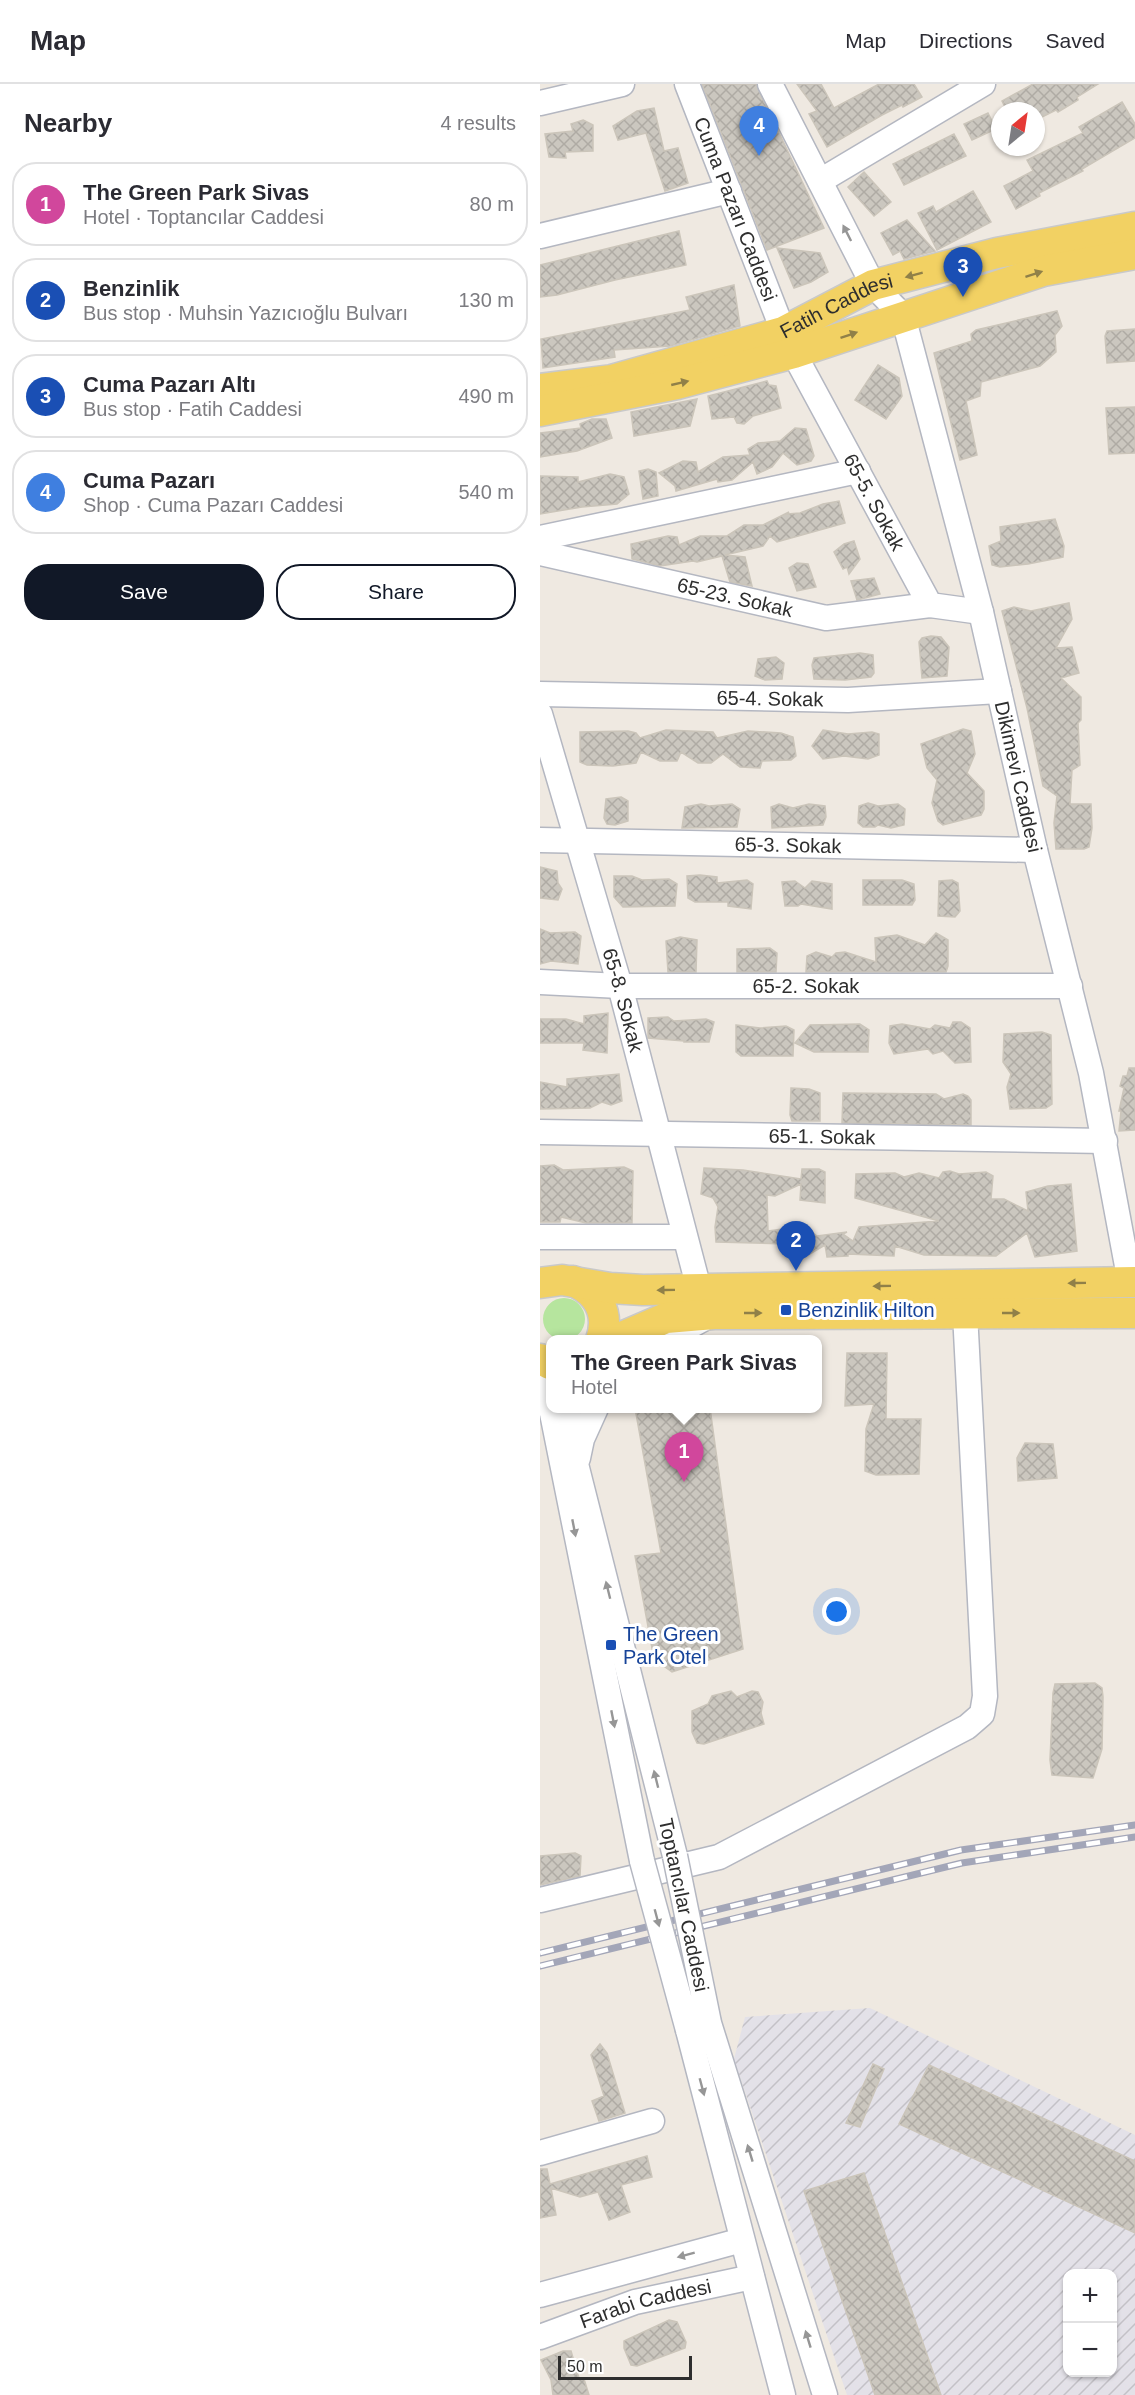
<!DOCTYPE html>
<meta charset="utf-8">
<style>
:root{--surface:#fff;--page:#f7f7f7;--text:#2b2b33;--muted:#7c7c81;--line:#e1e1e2;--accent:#111827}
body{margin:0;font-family:Arial,sans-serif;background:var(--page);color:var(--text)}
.controls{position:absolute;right:18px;bottom:18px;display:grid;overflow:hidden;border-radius:12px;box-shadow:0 2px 4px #0004}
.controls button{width:54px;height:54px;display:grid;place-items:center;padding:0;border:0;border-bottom:2px solid var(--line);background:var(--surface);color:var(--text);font:30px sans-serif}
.compass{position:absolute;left:451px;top:18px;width:54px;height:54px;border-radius:50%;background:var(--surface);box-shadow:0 2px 4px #0004;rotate:30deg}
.scale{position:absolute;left:18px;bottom:15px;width:134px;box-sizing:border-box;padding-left:6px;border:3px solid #2e2e2e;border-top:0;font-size:16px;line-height:21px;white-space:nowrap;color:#2e2e2e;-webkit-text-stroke:4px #fff;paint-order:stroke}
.you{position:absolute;left:297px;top:1528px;width:21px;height:21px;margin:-15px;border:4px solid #fff;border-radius:50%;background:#1a73e8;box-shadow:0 0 0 9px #1a73e833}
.badge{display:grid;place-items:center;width:39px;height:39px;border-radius:50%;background:var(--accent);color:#fff;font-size:20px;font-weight:700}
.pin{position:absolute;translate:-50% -50px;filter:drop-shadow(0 2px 3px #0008)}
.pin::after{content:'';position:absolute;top:32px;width:21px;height:18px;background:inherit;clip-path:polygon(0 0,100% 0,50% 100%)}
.popup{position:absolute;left:6px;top:1251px;width:276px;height:78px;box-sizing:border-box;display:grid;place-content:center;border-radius:12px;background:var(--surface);filter:drop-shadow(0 2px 4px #0005);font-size:20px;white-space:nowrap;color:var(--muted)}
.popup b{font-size:22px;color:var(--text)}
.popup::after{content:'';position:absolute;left:50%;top:100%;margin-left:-12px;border:12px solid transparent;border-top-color:var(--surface)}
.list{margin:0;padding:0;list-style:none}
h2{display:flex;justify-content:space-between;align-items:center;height:78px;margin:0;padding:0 24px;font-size:26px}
h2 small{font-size:20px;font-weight:400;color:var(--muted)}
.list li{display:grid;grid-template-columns:39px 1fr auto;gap:18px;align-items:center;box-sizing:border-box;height:84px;margin:0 12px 12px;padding:0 12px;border:2px solid var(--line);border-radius:24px}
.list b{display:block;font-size:22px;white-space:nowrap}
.list p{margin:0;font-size:20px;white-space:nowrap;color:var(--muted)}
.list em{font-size:20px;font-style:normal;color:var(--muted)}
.actions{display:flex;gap:12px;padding:18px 24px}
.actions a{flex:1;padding:14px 0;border:2px solid var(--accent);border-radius:24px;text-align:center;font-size:21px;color:var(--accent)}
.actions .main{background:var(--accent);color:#fff}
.map{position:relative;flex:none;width:595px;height:2311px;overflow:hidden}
header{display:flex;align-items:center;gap:36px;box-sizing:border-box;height:84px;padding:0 30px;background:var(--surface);border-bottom:2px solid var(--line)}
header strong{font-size:28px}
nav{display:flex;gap:33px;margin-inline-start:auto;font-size:21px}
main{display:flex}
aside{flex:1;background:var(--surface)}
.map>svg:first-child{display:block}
.industrial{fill:url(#industrial-furrows);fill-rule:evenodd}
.grass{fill:#b6e59e}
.building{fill:url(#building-cross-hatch);stroke:#cbc5ba;stroke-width:1.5}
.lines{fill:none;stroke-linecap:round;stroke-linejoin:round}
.minor-casing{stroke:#b4b7c1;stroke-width:27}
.major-casing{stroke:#c9c9c9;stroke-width:33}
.minor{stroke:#fff;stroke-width:24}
.major{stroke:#f2d163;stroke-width:30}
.rail-casing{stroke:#a3a6b8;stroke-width:7}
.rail{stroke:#fff;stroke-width:4.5;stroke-dasharray:14;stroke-linecap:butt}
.minor-bridge-casing{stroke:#b4b7c1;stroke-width:27;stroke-linecap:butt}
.minor-bridge{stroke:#fff;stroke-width:24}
.oneway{fill:#969696}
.oneway2{fill:#908048}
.transit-dot{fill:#1a4fb4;stroke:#fff;stroke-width:2}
.labels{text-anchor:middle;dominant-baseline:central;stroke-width:6;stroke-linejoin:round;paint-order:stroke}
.street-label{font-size:20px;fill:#2e2e2e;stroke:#fff}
.transit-label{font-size:20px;fill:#164399;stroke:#fff;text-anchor:start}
</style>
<header>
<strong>Map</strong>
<nav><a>Map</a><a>Directions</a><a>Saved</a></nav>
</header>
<main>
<aside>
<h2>Nearby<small>4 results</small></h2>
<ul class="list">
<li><span class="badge" style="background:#d1479c">1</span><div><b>The Green Park Sivas</b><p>Hotel · Toptancılar Caddesi</p></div><em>80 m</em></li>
<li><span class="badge" style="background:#1a4fb4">2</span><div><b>Benzinlik</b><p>Bus stop · Muhsin Yazıcıoğlu Bulvarı</p></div><em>130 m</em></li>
<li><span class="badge" style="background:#1a4fb4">3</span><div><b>Cuma Pazarı Altı</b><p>Bus stop · Fatih Caddesi</p></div><em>490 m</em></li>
<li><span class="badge" style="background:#3f7fe0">4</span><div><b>Cuma Pazarı</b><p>Shop · Cuma Pazarı Caddesi</p></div><em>540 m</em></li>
</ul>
<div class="actions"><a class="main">Save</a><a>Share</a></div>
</aside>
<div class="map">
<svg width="595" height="2311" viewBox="0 0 595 2311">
<defs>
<pattern id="industrial-furrows" width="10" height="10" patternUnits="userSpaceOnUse" patternTransform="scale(1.5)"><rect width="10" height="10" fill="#e3e1e8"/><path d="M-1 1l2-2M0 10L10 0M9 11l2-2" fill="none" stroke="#c3c1c7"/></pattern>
<pattern id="building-cross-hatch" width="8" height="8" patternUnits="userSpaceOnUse" patternTransform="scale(1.5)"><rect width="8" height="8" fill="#cbc7bf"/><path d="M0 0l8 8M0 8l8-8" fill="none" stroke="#afaba4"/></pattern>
</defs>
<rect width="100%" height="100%" fill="#efe9e1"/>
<path class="industrial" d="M330 1924 595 2051V2311H307L194 1975 205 1933ZM528 2190H572V2288H528Z"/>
<path class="grass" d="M3 1235a21 21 0 1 1 42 0a21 21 0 1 1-42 0Z"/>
<path class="building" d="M162 0H216L284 144 227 166Z
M257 0H281L294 24 339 0H374L382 13 363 23 362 21 342 31 287 63 269 30 277 27Z
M493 0H558L537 13 538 16 518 28 516 26 496 36V27H467L462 17Z
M582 18 595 40V54L542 85 543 87 499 109 500 112 476 125 464 102 493 87 487 76 543 49 539 43Z
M114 24 124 67 138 64 148 99 125 107 106 49 78 56 73 42 97 27Z
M448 29 456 45 432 56 424 40Z
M43 36 53 41V67L25 68 26 74 9 73 5 50 33 47 31 40Z
M414 50 426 72 364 101 353 80Z
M324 88 351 118 334 132 308 103Z
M433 107 451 138 397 166 378 129 393 122 396 128Z
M367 136 395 167 364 175 360 167 353 171 341 149Z
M139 147 146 181 75 196 17 211 0 213V181Z
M237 164 280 169 288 188 271 198 254 204Z
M194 201 200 242 130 262 74 266 75 273 3 284 1 255 150 226 146 213Z
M517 227 522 242 515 251 516 268 500 282 441 298 440 312 426 317 437 371 420 376 394 269 432 257 431 250 436 246Z
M595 245V277L567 279 565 252 567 247Z
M338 281 359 294 362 312 346 335 315 316Z
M227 297 229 301 236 302 241 324 213 332 204 340 197 339 194 333 172 335 168 312Z
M157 315 150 342 94 352 91 328Z
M595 323V369L569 370 566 324Z
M52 335H66L72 354 37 367 0 373V349L41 344 40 340Z
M255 344 266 345 274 372 271 377 257 381 243 369 232 383 217 390 213 378 192 396 178 398 177 395 136 407 135 402 119 389 143 377 156 378 158 388 183 373 210 371 208 365 218 359 240 357Z
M108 385 116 388 118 412 103 415 99 387Z
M70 390 84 393 89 410 77 420 42 423 0 430V392L38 393V398Z
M299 417 305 439 237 458 230 452 223 462 185 471 205 473 212 502 190 498 182 472 157 478 153 477 120 482 92 475 91 460 128 452 137 453 139 461 160 452H187L204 441H223L249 428 247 430 260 429 283 420Z
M515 435 524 462 523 473 488 480 460 483 452 481 449 462 461 457 460 443Z
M314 457 320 475 309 490 307 483 303 485 294 468 304 460Z
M257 479 268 480 276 503 257 507 249 484Z
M334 494 340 510 317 516 311 497Z
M529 519 532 535 516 564 532 563 539 589 521 594 541 613V636L538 639 540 681 532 686 530 720H551L552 744 549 763 544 765H516L514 739 517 712 503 702 487 624 462 527 474 523 491 527Z
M391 552 401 553 409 563 407 592 382 594 379 558 382 554Z
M320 569 333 571 334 589 331 593 305 596 274 595 272 581 274 574Z
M236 573 244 579 242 595 225 596 215 592 218 575Z
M423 645 431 647 435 670 427 689 444 707V725L441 731 403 741 398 737 392 719 397 696 387 684 381 660Z
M126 646 173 648 177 654 208 647 241 649 253 653 256 672 251 676 222 677 220 684 200 683 183 670 171 679H158L141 668 137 677H120L101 668 96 679 73 682 47 681 40 678V648L88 647 96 649 100 654Z
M283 646 308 650 332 648 339 650V671L328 675 304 672 283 675 272 662Z
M81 713 88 717V737L75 741 67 740 64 734 66 715Z
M328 719 338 722 358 720 365 725 364 741 351 744 338 741 335 743H323L318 739 319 722Z
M161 720 169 722 192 720 200 725 197 743 142 744 145 723Z
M239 720 253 724 269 720 285 722 286 733 283 741 232 744 231 723Z
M0 783 17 787 18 799 22 805 18 816 0 814Z
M160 791 177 793V799L207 796 213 800 211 825 188 822V818H155L148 814 147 792Z
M74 792H92L102 796 129 795 137 800 135 822 83 823 74 813Z
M323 796H362L374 800 375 816 372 821H323Z
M412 796 418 799 420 827 415 833 398 832 399 797Z
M255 797 265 804 272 797 292 800V825L261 820 258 822H245L242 798Z
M0 845 10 849 35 848 41 852 38 880 11 877 0 880Z
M396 849 408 856V882L406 888H266L267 872 276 868 292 873 296 869 305 868 336 878 335 854 357 851 385 861Z
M140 853 157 856 156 888H128L126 857Z
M230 864 237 869 236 888H197V865Z
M68 929 67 969 43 966 44 959H0V935H26L44 940V932Z
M128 933 134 937 166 935 174 938 169 958H144V957L108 954V934Z
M413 938H421L430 944 431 978 415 979 403 967 393 970 388 965 354 970 349 959 350 942 362 940 390 945 395 941 410 944Z
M320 940 329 946 328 968H274L255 959 270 941Z
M196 941 220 944 246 942 254 946 253 972H201L196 968Z
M502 948 511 951 512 1020 506 1024 470 1025 467 1003 471 990 463 978 464 950Z
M589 984H595V1046L579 1047 581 1027H579L584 1004 580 1002 583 992H587Z
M79 990 82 1017 71 1021 62 1018 50 1024 0 1025V998L27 1003V995Z
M251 1004 269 1005 280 1009V1037H252L250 1031Z
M303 1009 396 1010 404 1015 423 1010 428 1012 431 1016V1041L302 1039Z
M14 1081 23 1086 84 1083 93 1087 92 1139H46L21 1133 20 1138H0V1082Z
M164 1084 203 1086 261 1095 262 1085H279L285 1088V1119L260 1116 261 1100 235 1112 226 1111 227 1112 228 1147 264 1142 277 1152 307 1148 303 1150 313 1157 319 1143 399 1137 315 1114 316 1090 355 1089 364 1093 379 1089 399 1094 403 1088 410 1087 419 1090 446 1088 453 1092 451 1115H464L488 1127 486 1108 508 1102 531 1100 537 1167 495 1173 487 1149 456 1172 384 1171 355 1162 354 1172 308 1170V1172L287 1173 285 1161 263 1174 245 1171 246 1160 176 1158 175 1143 178 1123 173 1114 161 1110Z
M307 1269H347L346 1335H381L379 1390 336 1391 325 1387 326 1345 334 1320 305 1322Z
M95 1324H170L203 1565 132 1588 114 1575 95 1472 121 1469Z
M485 1359 513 1360 517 1394 478 1397 477 1374Z
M555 1599 562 1604 563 1613 562 1665 553 1694 512 1691 510 1676 513 1609 515 1600Z
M191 1607 197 1613 212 1607 218 1608 223 1618 221 1629 224 1640 164 1660 157 1659 152 1648V1627L168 1620 172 1612Z
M35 1769 41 1772 40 1792 0 1801V1772Z
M60 1960 67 1969 85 2029 59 2037 52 2017 64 2012 51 1971Z
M333 1980 344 1985 320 2043 306 2039Z
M389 1981 595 2077V2149L359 2040Z
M107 2072 112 2093 81 2101 90 2128 69 2136 58 2108 40 2113 11 2104 16 2131 0 2134V2085H7L10 2100Z
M324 2089 401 2311H335L264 2107Z
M129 2236 137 2238 146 2258 145 2264 97 2282 91 2281 84 2264V2257Z
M23 2267H31L39 2294 44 2295 49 2311H13L11 2296 1 2276Z"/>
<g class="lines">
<defs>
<g id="minor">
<path id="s1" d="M147 0 247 257 390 521 441 528"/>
<path id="s2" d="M230 0 333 201 363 232 441 528 495 766 551 989 590 1198"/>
<path d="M0 19 82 0"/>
<path d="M280 97 443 0"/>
<path d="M0 152 189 107"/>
<path d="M0 454 318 387"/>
<path id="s3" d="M0 469 286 534 390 521"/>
<path id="s4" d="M0 610 308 616 459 607"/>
<path id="s5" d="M0 630 80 902 159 1205"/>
<path id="s6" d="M0 756 495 766"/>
<path id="s7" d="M0 898 80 902H530"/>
<path id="s8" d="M0 1048 565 1057"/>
<path d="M0 1153H144"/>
<path d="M125 1256 165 1234"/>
<path d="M0 1281 10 1324"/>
<path d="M11 1324 102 1777"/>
<path d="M28 1324 36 1380 135 1772"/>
<path d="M38 1374 42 1355 56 1324"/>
<path d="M0 1816 179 1773 427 1643 442 1630 445 1612 425 1229"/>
<path d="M169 1939 285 2311"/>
<path d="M148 1946 243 2311"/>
<path d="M0 2069 112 2037"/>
<path d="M0 2211 202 2156"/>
<path id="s9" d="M0 2253 95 2218 212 2193"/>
</g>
<g id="major">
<path id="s10" d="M0 305 72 296 243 248 333 201 457 169 595 143"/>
<path d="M0 327 137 300 254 269 503 187 595 170"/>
<path d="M33 1197C58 1208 70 1229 61 1256"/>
<path d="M0 1199 22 1196 70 1204 103 1206 595 1198"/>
<path d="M75 1256 126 1234 174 1230 595 1229"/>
<path d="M0 1275 10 1280"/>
</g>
</defs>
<use href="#minor" class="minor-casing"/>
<use href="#major" class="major-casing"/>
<use href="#minor" class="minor"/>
<use href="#major" class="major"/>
<defs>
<path id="rail" d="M0 1869 421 1766 595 1741
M0 1882 422 1779 595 1753"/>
</defs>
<use href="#rail" class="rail-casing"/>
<use href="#rail" class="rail"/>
<defs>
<path id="minor-bridge" d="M135 1772 169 1939
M102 1777 148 1946"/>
</defs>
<use href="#minor-bridge" class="minor-bridge-casing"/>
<use href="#minor-bridge" class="minor-bridge"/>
</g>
<defs><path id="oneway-solid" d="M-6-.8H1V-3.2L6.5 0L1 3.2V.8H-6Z" transform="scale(1.5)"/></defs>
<g class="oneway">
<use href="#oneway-solid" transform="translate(307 149) rotate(-117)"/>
<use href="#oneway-solid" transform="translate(34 1444) rotate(79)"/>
<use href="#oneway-solid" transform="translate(68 1506) rotate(-104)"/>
<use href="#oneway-solid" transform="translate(73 1635) rotate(79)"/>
<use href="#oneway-solid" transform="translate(116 1695) rotate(-104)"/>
<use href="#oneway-solid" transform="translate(117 1834) rotate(75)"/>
<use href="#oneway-solid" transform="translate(162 2003) rotate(75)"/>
<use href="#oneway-solid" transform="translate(210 2069) rotate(-107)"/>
<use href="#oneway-solid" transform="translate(146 2171) rotate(165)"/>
<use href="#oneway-solid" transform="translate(268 2255) rotate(-107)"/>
</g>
<g class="oneway2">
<use href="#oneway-solid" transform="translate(494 190) rotate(-18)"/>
<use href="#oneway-solid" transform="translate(374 191) rotate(165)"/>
<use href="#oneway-solid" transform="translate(309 251) rotate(-19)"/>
<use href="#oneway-solid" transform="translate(140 299) rotate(-13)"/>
<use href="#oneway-solid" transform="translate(537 1199) rotate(179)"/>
<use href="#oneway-solid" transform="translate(342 1202) rotate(179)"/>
<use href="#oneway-solid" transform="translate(126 1206) rotate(179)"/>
<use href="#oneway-solid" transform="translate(213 1229)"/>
<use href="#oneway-solid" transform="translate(471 1229)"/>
</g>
<g class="transit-dot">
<rect x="240" y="1220" width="12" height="12" rx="3"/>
<rect x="65" y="1555" width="12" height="12" rx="3"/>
</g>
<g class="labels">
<g class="street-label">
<text stroke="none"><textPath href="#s1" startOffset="134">Cuma Pazarı Caddesi</textPath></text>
<text stroke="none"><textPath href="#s10" startOffset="310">Fatih Caddesi</textPath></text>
<text stroke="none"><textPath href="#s1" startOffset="459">65-5. Sokak</textPath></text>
<text stroke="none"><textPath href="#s3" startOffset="200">65-23. Sokak</textPath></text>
<text stroke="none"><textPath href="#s4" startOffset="230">65-4. Sokak</textPath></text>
<text stroke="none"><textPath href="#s2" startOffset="744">Dikimevi Caddesi</textPath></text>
<text stroke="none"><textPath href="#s6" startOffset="248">65-3. Sokak</textPath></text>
<text stroke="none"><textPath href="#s7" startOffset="266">65-2. Sokak</textPath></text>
<text stroke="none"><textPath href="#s5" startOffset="298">65-8. Sokak</textPath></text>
<text stroke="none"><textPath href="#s8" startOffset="282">65-1. Sokak</textPath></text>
<text transform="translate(144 1821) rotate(78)">Toptancılar Caddesi</text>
<text stroke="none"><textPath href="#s9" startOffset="111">Farabi Caddesi</textPath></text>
</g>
<g class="transit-label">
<text x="258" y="1226">Benzinlik Hilton</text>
<text x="83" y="1550">The Green<tspan x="83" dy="23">Park Otel</tspan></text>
</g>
</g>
</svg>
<div class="controls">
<button>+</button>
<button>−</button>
</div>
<svg class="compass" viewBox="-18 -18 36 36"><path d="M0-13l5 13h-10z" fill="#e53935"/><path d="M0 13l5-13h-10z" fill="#7c7c81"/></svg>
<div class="scale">50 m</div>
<div class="you"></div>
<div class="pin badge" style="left:144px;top:1398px;background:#d1479c">1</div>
<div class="popup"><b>The Green Park Sivas</b>Hotel</div>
<div class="pin badge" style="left:256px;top:1187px;background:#1a4fb4">2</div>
<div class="pin badge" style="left:423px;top:213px;background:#1a4fb4">3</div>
<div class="pin badge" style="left:219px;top:72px;background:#3f7fe0">4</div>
</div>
</main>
